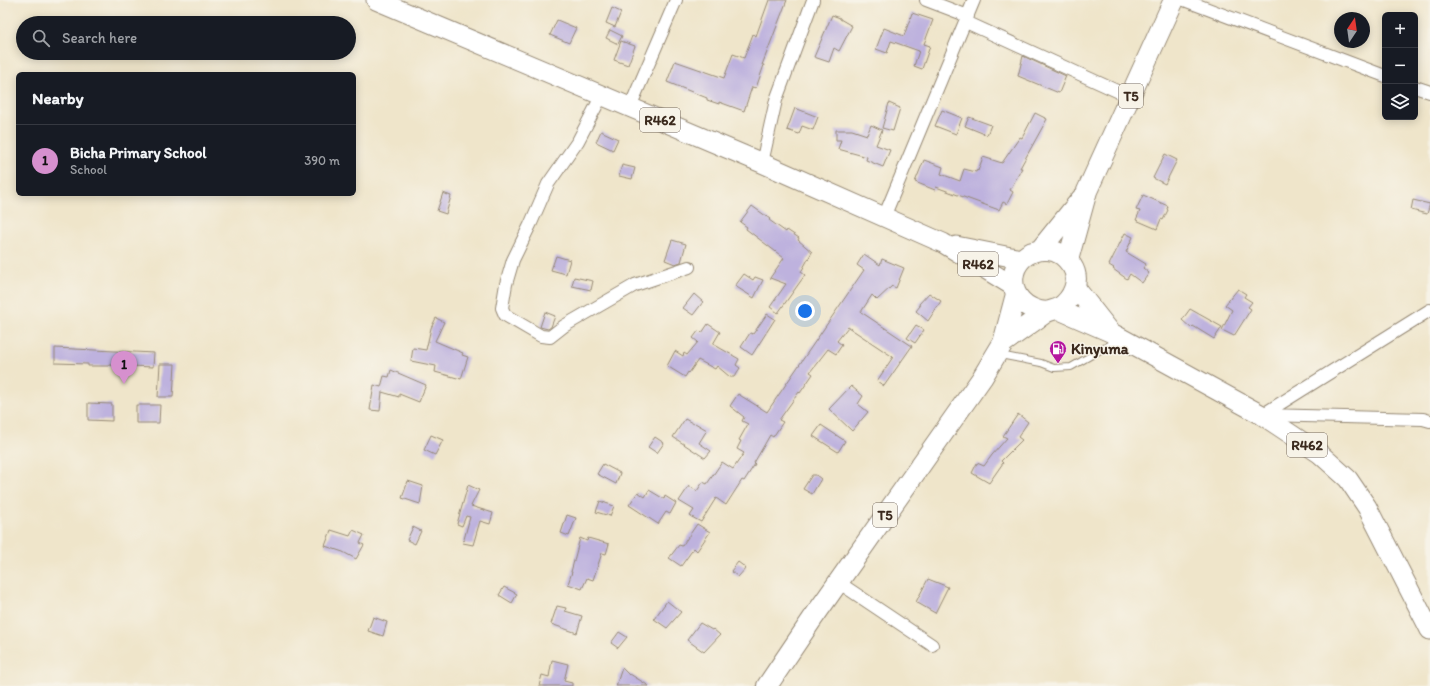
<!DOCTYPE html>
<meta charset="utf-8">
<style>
:root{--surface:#171b24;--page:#242831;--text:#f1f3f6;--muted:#9ea1a6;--line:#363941;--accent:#d690ce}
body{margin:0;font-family:Itim,sans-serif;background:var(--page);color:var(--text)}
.controls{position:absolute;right:12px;top:12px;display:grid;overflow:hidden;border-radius:6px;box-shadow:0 2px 10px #0003}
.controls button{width:36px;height:36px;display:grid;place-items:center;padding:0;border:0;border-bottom:1px solid var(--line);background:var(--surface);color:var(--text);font:20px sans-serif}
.compass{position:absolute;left:1334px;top:12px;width:36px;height:36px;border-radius:50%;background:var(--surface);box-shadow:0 2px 10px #0003;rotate:13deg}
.you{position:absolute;left:805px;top:311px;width:14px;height:14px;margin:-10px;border:3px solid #fff;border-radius:50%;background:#1a73e8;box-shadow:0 0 0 6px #1a73e833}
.badge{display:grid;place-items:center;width:26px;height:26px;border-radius:50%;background:var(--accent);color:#111;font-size:13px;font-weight:700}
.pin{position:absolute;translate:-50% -33px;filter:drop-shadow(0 1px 2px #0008)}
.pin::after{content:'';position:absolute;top:21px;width:14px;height:12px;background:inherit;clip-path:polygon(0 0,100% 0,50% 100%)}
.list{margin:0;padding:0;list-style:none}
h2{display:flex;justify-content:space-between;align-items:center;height:52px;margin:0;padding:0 16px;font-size:17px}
h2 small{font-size:13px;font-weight:400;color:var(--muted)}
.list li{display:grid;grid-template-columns:26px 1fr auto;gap:12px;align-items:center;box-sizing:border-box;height:72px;padding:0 16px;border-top:1px solid var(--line)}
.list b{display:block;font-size:15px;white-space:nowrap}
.list p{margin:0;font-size:13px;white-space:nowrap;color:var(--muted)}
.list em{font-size:13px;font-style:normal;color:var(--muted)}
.icon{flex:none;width:22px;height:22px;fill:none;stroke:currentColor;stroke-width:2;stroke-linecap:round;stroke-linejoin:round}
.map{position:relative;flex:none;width:1430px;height:686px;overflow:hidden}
.search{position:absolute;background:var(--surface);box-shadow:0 2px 10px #0003;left:16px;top:16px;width:340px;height:44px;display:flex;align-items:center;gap:10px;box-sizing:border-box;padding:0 14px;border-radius:22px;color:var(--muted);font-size:15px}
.panel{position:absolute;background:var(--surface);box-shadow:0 2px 10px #0003;left:16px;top:72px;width:340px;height:124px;border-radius:6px}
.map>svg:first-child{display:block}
.building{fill:#beb2de}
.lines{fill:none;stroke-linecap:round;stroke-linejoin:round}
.service-casing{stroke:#958874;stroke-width:8}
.minor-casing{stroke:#958874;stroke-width:14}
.primary-casing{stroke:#958874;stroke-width:21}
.trunk-casing{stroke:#958874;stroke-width:22}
.service{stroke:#fff;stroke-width:6}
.minor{stroke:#fff;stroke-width:12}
.primary{stroke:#fff;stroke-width:19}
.trunk{stroke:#fff;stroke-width:20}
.labels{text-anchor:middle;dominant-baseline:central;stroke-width:3;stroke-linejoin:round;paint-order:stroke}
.shield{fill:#f7f3e8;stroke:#73665b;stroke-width:1}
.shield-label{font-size:14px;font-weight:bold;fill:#3b2a1e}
.poi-label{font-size:15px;font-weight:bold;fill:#3b2a1e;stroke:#f7f3e8;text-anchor:start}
</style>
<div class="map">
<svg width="1430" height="686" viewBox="0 0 1430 686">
<rect width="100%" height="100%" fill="#f7f3e8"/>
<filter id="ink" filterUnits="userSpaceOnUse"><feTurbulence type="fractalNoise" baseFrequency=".025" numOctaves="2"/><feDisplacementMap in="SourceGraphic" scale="8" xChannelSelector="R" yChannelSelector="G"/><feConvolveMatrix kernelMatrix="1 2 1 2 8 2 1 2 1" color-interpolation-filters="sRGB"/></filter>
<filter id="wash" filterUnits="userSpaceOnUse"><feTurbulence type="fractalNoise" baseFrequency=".012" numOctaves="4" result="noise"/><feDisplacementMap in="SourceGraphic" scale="16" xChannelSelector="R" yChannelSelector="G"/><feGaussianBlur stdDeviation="0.9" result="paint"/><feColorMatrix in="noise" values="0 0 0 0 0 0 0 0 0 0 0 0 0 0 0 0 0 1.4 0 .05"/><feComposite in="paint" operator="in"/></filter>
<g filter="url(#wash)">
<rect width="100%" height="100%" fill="#efe5ca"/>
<g id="blocks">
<path class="building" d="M769 0H787L762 65H764L756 88 752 87 744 111 719 102V104L707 100V98L667 82 675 61 724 78 733 54 744 58 753 34 756 36Z
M612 8 621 12 615 27 606 23Z
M912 13 933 20 924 44 930 46 922 69 914 66 919 51 891 41 887 53 876 49 884 28 904 36Z
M832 15 840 18V19L852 26 839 51 834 48 829 62 814 57Z
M557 20 576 28 569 43 550 35Z
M610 30 622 36 618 44 606 38Z
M621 41 635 46 628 65 614 60Z
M1023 56 1066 76 1059 93 1018 76Z
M889 103 900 108 893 131 882 128Z
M795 108 818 117 813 130 802 126 799 134 787 130Z
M942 110 962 118 956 134 935 126Z
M1035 113 1047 119 1020 168H1022L1010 190 1013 192 1007 204 1003 202 999 210 936 187 935 190 915 182 924 160 943 167 941 174 960 181 964 169 976 172 977 170 978 171 983 157 1002 163 1020 137 1022 138Z
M969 117 991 125 987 135 965 126Z
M871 125 882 130 876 145 890 150 883 167 866 160 867 157 838 149 841 140H836V130H852L867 135Z
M601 131 618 139 613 150 596 142Z
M1165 154 1177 160 1165 184 1153 178Z
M622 165 635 168 632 179 619 176Z
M443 193 451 196 446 214 437 211Z
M1143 195 1168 206 1167 209 1168 210 1163 220 1161 219 1157 229 1136 220 1140 211 1136 210Z
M1413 200 1430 204 1427 214 1411 210Z
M752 206 770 219 769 220 786 232 787 230 799 238 798 240 812 252 801 272 805 275 778 313 770 307 786 284 770 278 784 258 746 229 747 227 740 222Z
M1125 233 1133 237 1126 252 1146 264 1143 268 1149 273 1142 283 1130 274 1127 279 1113 269 1114 268 1109 265Z
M672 240 686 244 681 262 675 264 665 260Z
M864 254 880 265 882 259 904 268 896 288 892 286 877 300 872 295 861 312 912 346 884 386 877 381 893 357 848 327 837 341 842 345 836 354 828 349 810 372 813 374 800 393 799 392 779 420 783 422 773 437 770 435 754 463 755 464 744 481 742 480 726 505 716 498 701 522 690 516 694 510 679 501 689 486 697 491 703 482 707 484 722 462 733 469 744 453 737 449 741 441 739 440 748 424 742 421 744 417 730 406 738 394 767 412 864 270 857 265Z
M556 256 570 260 566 274 551 270Z
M744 274 753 280 755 277 763 280 754 298 735 286Z
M574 277 593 281 591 290 572 286Z
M1238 289 1246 294 1244 297 1252 302 1248 307 1251 309 1234 336 1222 330 1232 310 1225 305Z
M929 293 941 301 928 321 916 311 920 306 919 304Z
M694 294 703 302 693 315 683 308Z
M1190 309 1222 327 1214 339 1193 326 1191 328 1182 320Z
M545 312 555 316 551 327 548 329 540 327Z
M767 314 775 319 752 355 741 347 750 333 753 334Z
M436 318 444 322 435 341 463 353 462 355 468 357 461 379 435 372 436 366 411 361 413 348 426 350 431 328Z
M708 324 720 332 713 344 739 359 736 365 740 368 734 377H730L717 366 715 369 698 360 689 373 688 372 685 377 667 366 675 351 683 356 684 353 687 355 698 342 693 338 699 330 702 333Z
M916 325 924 330 915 343 907 338Z
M55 348 154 353 153 367 109 365V366H88V364L55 363Z
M160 364H175L173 397H158Z
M391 370 426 385 419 402 399 394V397L382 392 380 411 370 410 374 385 381 387 384 376 389 377Z
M851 386 863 396 858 404 868 412 852 431 829 409Z
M88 403 112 404V421L88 420Z
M136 405H160L159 423H136Z
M1018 414 1028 422 1018 437 1022 440 1001 461 1003 463 989 483 972 473 977 463 984 466 992 455 1007 438 1003 436Z
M685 419 694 424 695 423 707 430 699 443 711 451 705 458 673 437Z
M821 425 845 441 838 452 813 436Z
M431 435 443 440 435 455 424 450Z
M655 437 664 443 657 453 648 447Z
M603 464 620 473 616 484 597 474Z
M812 475H816L821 479 812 494 803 489Z
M408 481 423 486 420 504 402 498Z
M468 485 479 490 471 506 493 513 490 524 480 521 473 545 463 543 470 517 466 516 462 526 457 524Z
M649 490 664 499 665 496 676 503 670 514 666 512 658 524 629 505 638 492 645 497Z
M600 501 614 506 610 516 596 512Z
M567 515 576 518 569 536 561 533Z
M697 524 710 532 697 551 694 548 681 566 669 558 679 545 682 546Z
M413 527 421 531 415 544 407 540Z
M331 530 350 536 353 530 364 535 360 543 364 545 356 559 343 552 325 546Z
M580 538 587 541 588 538 609 544 606 554 602 553 593 580 587 578 582 589 568 584 572 572H571Z
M738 562 746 568 738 577 731 571Z
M928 579 948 587 935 613 916 602Z
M504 587 517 594 512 603 499 595Z
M667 601 681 612 667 628 654 619Z
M557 606 566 608 565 611 582 616 577 633 551 624Z
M373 617 387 622 383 636 368 631Z
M700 623 712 630 713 629 720 635 704 652 687 640Z
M619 632 627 637 618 648 611 643Z
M552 660 568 664 564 681 572 683V686H539L542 675 549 677Z
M622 668 629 675 630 674 649 686H616Z"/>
</g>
</g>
<g filter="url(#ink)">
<use href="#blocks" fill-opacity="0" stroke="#958874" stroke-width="1"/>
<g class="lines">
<defs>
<path id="service" d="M1000 355 1041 363 1054 368 1071 367 1118 340"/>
<path id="minor" d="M926 0 968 16
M1184 0 1385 76
M966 22 1130 97
M1415 87 1430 92
M602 95 578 141 548 184 531 223 513 260 506 284 502 308 505 315 541 336 550 337 564 326 635 285 689 267
M630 107 676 0
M762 163 776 100 813 0
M884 217 974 0
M1262 415 1430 310
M1265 415 1423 419 1430 421
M838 582 932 645"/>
<path id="primary" d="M376 0 762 163 943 243 1013 286
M956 246 1021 259
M1075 287 1109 330
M1057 309 1112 333 1262 415 1319 453 1348 479 1367 507 1430 630"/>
<path id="trunk" d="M1040 250 1082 198
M1068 260 1087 191 1174 0
M1003 343C1017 333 1031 323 1045 313 1050 310 1055 310 1059 308 1073 299 1081 280 1072 266 1066 257 1058 250 1047 250 1005 248 999 308 1047 312
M767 686 813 618 982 378 1003 343 1016 294"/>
</defs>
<use href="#service" class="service-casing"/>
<use href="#minor" class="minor-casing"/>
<use href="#primary" class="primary-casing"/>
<use href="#trunk" class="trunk-casing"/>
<use href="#service" class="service"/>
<use href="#minor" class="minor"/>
<use href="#primary" class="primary"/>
<use href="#trunk" class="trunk"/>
</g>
</g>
<defs>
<symbol id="fuel-pin" viewBox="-11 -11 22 30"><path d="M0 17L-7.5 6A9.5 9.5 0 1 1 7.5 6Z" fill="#b5179e" stroke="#f7f3e8"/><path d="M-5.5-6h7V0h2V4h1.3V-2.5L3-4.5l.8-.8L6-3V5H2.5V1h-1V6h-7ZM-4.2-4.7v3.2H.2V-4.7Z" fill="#fff"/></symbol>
</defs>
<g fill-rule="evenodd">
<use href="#fuel-pin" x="1048" y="339" width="20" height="27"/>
</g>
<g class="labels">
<g class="shield">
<rect x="1119" y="84" width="24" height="24" rx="3"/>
<rect x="640" y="108" width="40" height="24" rx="3"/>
<rect x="958" y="252" width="40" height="24" rx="3"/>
<rect x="1287" y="433" width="40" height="24" rx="3"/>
<rect x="873" y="503" width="24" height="24" rx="3"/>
</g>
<g class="shield-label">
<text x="1131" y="96">T5</text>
<text x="660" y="120">R462</text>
<text x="978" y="264">R462</text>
<text x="1307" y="445">R462</text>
<text x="885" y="515">T5</text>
</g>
<g class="poi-label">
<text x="1071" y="349">Kinyuma</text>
</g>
</g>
</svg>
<div class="controls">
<button>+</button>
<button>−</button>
<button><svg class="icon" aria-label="layers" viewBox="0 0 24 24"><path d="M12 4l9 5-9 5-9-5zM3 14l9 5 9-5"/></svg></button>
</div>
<svg class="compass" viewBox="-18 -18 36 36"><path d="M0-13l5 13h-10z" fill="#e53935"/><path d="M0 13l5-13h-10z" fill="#9ea1a6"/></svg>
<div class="you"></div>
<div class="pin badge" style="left:124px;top:384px">1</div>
<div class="search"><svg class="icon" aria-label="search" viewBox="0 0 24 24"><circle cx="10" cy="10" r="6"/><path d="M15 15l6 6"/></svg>Search here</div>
<section class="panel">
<h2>Nearby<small></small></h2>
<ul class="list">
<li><span class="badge">1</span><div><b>Bicha Primary School</b><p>School</p></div><em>390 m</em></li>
</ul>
</section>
</div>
